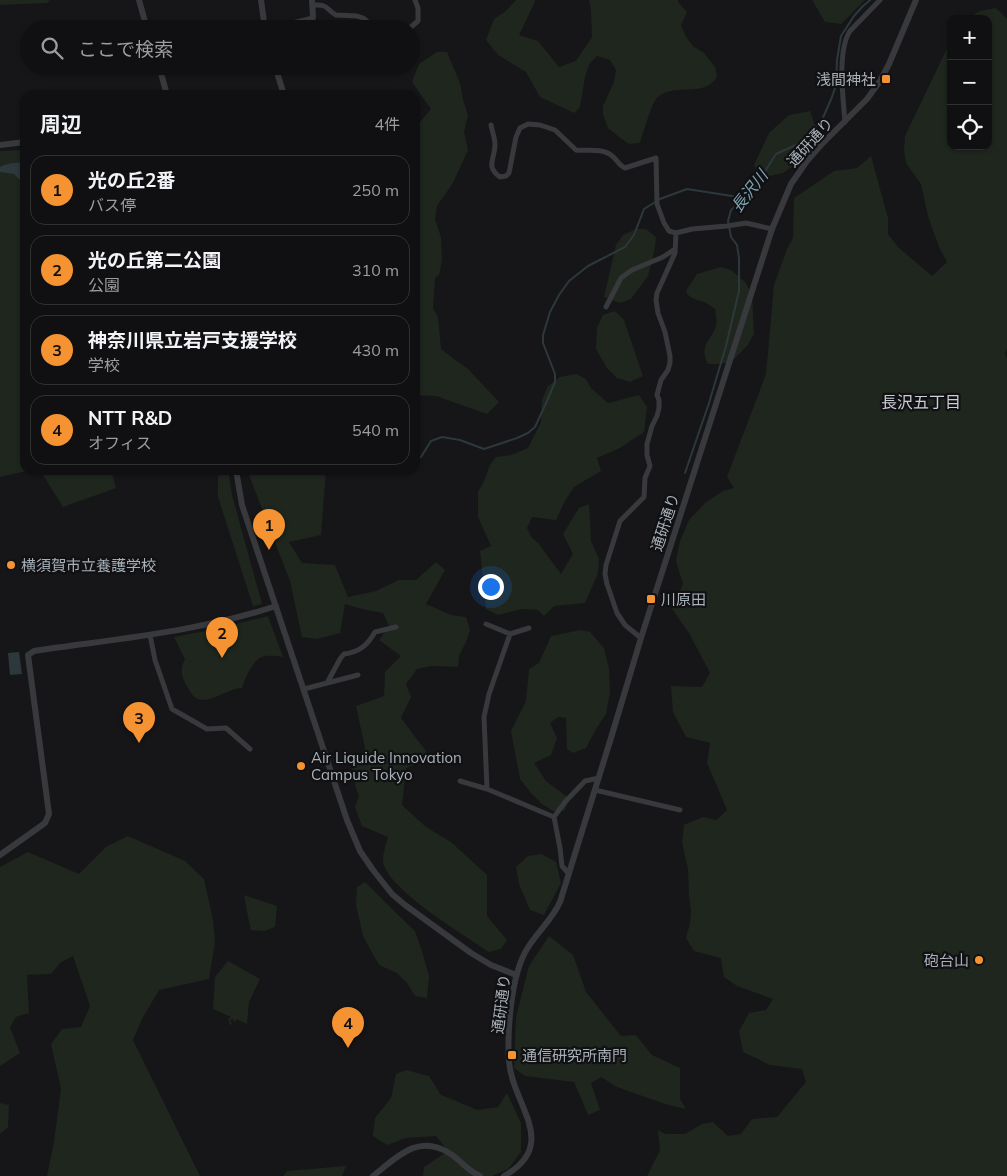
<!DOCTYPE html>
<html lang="ja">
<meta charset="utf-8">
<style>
:root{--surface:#101012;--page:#19191b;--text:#f1f3f6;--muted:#9c9d9f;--line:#303032;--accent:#f59332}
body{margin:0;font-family:Mulish,"Noto Sans JP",sans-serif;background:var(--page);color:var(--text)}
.controls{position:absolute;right:15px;top:15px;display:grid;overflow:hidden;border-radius:10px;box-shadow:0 1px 4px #0004}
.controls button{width:45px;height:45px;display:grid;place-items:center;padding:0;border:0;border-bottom:1px solid var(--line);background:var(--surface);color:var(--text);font:25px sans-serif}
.you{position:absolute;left:490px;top:586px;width:18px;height:18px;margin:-12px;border:4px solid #fff;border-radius:50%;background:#1a73e8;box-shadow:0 0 0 8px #1a73e833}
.badge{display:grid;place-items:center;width:32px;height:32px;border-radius:50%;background:var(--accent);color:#111;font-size:16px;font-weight:700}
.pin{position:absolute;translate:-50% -41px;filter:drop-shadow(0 1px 2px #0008)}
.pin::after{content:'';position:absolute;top:26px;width:18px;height:15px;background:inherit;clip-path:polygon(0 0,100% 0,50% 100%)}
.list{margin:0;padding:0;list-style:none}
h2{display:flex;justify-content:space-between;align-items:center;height:65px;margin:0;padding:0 20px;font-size:21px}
h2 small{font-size:16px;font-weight:400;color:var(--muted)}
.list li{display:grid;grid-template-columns:32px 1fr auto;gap:15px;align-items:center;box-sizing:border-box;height:70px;margin:0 10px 10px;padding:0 10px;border:1px solid var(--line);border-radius:15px}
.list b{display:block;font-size:19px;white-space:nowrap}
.list p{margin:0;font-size:16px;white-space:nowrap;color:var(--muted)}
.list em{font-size:16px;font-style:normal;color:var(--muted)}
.icon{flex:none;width:28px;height:28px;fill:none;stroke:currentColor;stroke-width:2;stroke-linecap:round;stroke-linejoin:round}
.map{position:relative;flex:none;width:1007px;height:1176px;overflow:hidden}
.search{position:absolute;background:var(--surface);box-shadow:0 1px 4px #0004;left:20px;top:20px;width:400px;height:55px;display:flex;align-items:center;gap:12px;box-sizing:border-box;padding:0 18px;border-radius:28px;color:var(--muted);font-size:19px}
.panel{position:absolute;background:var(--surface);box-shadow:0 1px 4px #0004;left:20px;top:90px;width:400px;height:385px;border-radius:15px}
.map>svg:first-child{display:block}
.green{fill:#1e261e}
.water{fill:#2c383c}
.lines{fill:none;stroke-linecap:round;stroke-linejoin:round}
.stream{stroke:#2c383c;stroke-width:2}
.minor{stroke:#37393d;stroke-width:5}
.tertiary{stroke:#37393d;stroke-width:6}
.poi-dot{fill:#f59332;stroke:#111113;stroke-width:2}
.labels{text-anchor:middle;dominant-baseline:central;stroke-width:4.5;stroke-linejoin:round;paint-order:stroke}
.poi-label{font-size:15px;fill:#a8b0b8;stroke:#111113;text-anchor:start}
.street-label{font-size:15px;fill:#a8b0b8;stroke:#111113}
.water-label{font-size:16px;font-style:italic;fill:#7ea4b4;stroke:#111113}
.neighbourhood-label{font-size:16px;fill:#c9ced4;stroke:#111113}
</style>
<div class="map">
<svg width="1007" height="1176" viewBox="0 0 1007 1176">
<rect width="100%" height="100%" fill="#161618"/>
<path class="green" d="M0 0H50L47 3 0 5Z
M516 0H535L534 4 519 35 538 41 559 67 576 61 592 37 591 10 589 0H678V2L687 12 681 25 686 37 693 46 704 53 715 67 717 77C715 80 712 83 709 85 696 94 668 84 656 99 651 106 643 133 640 143L629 144 619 137 608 128 603 114V106L614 82 616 70 610 60 597 56 590 63 585 77 580 107 574 113 540 97 526 72 498 55 486 40 494 19 506 11Z
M812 0H865L841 24 825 22Z
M996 8 1007 19V349L1005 353 1007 359V1176H647L660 1150 658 1130 665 1134H685L702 1124 713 1122 728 1136 741 1134 752 1119 777 1117 806 1082 802 1069 770 1065 743 1052 739 1031 749 1013 766 1010 773 999 737 986 724 977 721 958 694 951 686 938 690 923 691 911 689 895 688 869 682 843 684 825 703 817 716 820 727 810 707 763 710 743 686 737 673 712 671 686 702 687 710 673 689 633 672 609 683 584 676 561 680 541 689 520 705 503 723 491 734 488 727 477 766 374 774 285 787 249 793 238 794 198 834 171 857 168 871 156 888 218V234L898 247 932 276 947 262 939 247 928 216 921 184 906 163 904 150 905 136 951 40V146H988V19H966L980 11Z
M437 52H447L460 83 463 100 468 115 464 132 468 150 453 183 437 206 435 220 441 237 442 260 439 275 435 278 433 308 438 317 441 349 454 359 468 369 499 402 487 414 436 396 415 395V239L417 225 415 215V128L431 109 412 82 419 64Z
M810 111 816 129 812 142 800 161 783 173 761 178 754 165 769 133 789 115Z
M25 150V470H31L0 477V151Z
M636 229H646L656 237 655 248 648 276 631 299 620 303 604 297 616 245 623 235Z
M721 267 731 270 745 282 752 294 754 334 747 346 731 362 717 364H708C698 346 711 341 716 326 717 321 716 314 715 309 711 306 708 304 704 302 696 299 689 299 686 291L697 274Z
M615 311 624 320 643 376 630 382 617 378 607 368 596 349 597 328 603 315Z
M576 374 586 379 591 388 608 403 639 395 647 407 644 432 620 448 597 458 601 471 574 487 565 501 556 520 532 517 527 528 532 538 538 543 561 574 573 554 563 534 579 508 589 504 591 541 599 559 598 573 585 603 554 606 544 616 538 610 522 609 498 615 486 609 480 551 491 546 478 517V492L484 481 490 465 496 457 511 455 528 448 541 422 542 400 548 386 560 377Z
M40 470H111L116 488 63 507Z
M218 470H228L232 495 262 604 253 606 218 497Z
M247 470H326L321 535 289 542 302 563 335 565 348 597 376 591 399 580H416L436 562 445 570 426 604 451 615 466 617 470 630 466 642 459 656 458 667 431 666 417 669 406 684 411 697 401 718 431 758 406 768 402 805 426 827 451 842 487 875V916L507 940 501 949 489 952C466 936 383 887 383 860 383 853 386 844 388 837L362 826 355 807 359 796 356 788 352 767 365 748 356 706 384 696 385 672 401 656 379 640 389 626 383 613 366 610 345 604 340 633 317 639 302 637 290 581Z
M268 616 283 657C278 656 267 655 262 657 252 661 245 678 242 688 238 688 234 689 230 691 221 694 206 704 196 698 192 696 189 689 186 685 181 675 180 669 185 659L174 637 216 629Z
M581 630 590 632 604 648 609 669 610 692 606 714 596 729 586 748 573 753 567 749 566 718 558 717 550 723 557 738 551 755 534 763 546 781 570 799 564 811H553L542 804 530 792 520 779 511 731 526 701 529 669 539 663 551 636Z
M128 836 185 861 204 879 213 920 215 942 209 979 159 990 142 1019 133 1040 200 1176H47L54 1142 61 1089 51 1044 62 1029 81 1027 90 1006 73 956 60 963 51 974 27 975 29 1013 16 1017 10 1027 20 1053 0 1066V867L28 852 79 874 106 847Z
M542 854 556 862 561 883 544 915 530 910 519 884 516 867 528 856Z
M365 882 395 912 415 931 422 951 429 976 427 998 415 996 407 983 397 973 379 965 363 936 356 905 357 887Z
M244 895 277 906 275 927 264 931 251 930 249 922Z
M549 936 573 955 586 992 621 1036 636 1035 652 1055 680 1068V1099L686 1109 665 1104 617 1087 601 1077 591 1083 600 1110 588 1115 574 1082 525 1076 514 1068 516 1017 529 966Z
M228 961 260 979 249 1002 247 1024 236 1019V1021L234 1022 233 1019 230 1020 232 1024 230 1025 228 1019 231 1017 213 1009 215 977Z
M406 1070 429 1076 441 1095 454 1100 477 1110 498 1107 507 1093 521 1123V1152L508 1169 492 1176H423L424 1167 448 1151 436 1136 406 1138 387 1145 373 1136 375 1118 391 1098 396 1074Z
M0 1103 9 1105 8 1127 0 1134Z
M346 1166 342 1176H283L287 1171Z"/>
<path class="water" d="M25 161V185L14 174 0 172V167C8 162 16 164 25 161Z
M19 652 22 674 10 675 8 653Z"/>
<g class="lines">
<path class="stream" d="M415 457H421L431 441 442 437 460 440 484 449 517 438 528 433 535 427 547 401 555 382V374L543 343V335L550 312 559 295 569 281 588 266 625 247 634 235 644 209 660 199 687 189 745 198
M685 473 709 403 726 346 739 291V258L737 245 731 237 728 221 731 210 752 192 776 154 798 144 822 120 832 97 836 85 837 60 841 36 854 16 862 7 870 0"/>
<path class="minor" d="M313 5C329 4 325 9 336 15L357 16 363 18 377 29
M311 19 323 29
M404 29 411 27 418 21V8L415 0
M386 66 388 69
M845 122C843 97 837 51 850 31L880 0
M491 125C492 131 495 138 495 145 495 159 485 166 500 177L506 176 509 173 516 137 520 128 528 124 540 125 555 130 576 150C587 151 602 148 611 155 617 159 618 165 625 168L656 158 657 204 664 223 669 231 676 233 675 253 657 293 656 300 658 313 665 332 670 356V363L668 370 661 380 657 395 659 400V408L657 416 652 426 647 444V455L650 466 645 478 644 497 620 521 606 565 605 574 607 584 617 613 625 625 641 638
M676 233 692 229 727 226 746 223 772 229
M606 307 621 278 632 270 663 257 675 249
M486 624 510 634 529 628
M150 635 155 660 172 709 207 729 226 728 250 749
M327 683 340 659 344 654C359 652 367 646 375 632L396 627
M304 689 358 675
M460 781 487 789 554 817
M487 789 484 717 489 694 510 634
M595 790 680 810
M569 874 562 866 560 848 554 817 565 802 585 781 599 778"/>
<path class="tertiary" d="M139 0 147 29
M261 0 265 29
M270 29 311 19 313 17 312 0
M159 66 167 95
M275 66 284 95
M171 95 284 93
M0 145 25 142
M236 470 242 505 347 820 360 851 373 870 392 894 405 905 471 953 491 965 516 975
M0 855 45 823 49 814 28 655 34 651C115 639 198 632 276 606
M373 1176C396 1158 418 1133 449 1153 461 1160 466 1170 480 1176
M504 1176C561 1144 512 1105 509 1061 507 1031 511 975 527 949 537 932 552 920 560 902L611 738 641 638 772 229 791 184 807 161 821 145 867 99 880 81 889 64 916 0"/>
</g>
<g class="poi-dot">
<rect x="881" y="74" width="10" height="10" rx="2.5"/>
<circle cx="11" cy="565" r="5"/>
<rect x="646" y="594" width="10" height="10" rx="2.5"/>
<circle cx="301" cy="766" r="5"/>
<circle cx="979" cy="960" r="5"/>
<rect x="507" y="1050" width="10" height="10" rx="2.5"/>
</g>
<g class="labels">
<g class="poi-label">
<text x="876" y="79" text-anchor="end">浅間神社</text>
<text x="21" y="565">横須賀市立養護学校</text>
<text x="661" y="599">川原田</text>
<text x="311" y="757">Air Liquide Innovation<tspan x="311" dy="17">Campus Tokyo</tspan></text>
<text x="969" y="960" text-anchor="end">砲台山</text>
<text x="522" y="1055">通信研究所南門</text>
</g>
<g class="street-label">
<text transform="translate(810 142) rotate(-48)">通研通り</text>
<text transform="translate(665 522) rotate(-72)">通研通り</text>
<text transform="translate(501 1004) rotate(-83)">通研通り</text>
</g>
<g class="water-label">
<text transform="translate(749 191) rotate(-52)">長沢川</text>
</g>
<g class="neighbourhood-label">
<text x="921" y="402">長沢五丁目</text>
</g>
</g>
</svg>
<div class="controls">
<button>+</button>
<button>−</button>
<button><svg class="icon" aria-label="locate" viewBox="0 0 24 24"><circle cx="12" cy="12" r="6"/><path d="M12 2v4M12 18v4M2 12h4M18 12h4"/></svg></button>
</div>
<div class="you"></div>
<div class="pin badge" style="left:269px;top:550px">1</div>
<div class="pin badge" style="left:222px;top:658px">2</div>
<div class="pin badge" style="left:139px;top:743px">3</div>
<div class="pin badge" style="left:348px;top:1048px">4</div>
<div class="search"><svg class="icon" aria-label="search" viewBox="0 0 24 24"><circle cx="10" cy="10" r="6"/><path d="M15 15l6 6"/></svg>ここで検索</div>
<section class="panel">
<h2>周辺<small>4件</small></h2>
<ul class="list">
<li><span class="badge">1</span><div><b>光の丘2番</b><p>バス停</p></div><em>250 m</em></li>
<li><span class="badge">2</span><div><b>光の丘第二公園</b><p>公園</p></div><em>310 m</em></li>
<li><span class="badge">3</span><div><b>神奈川県立岩戸支援学校</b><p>学校</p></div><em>430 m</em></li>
<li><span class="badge">4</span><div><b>NTT R&amp;D</b><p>オフィス</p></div><em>540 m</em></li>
</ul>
</section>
</div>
